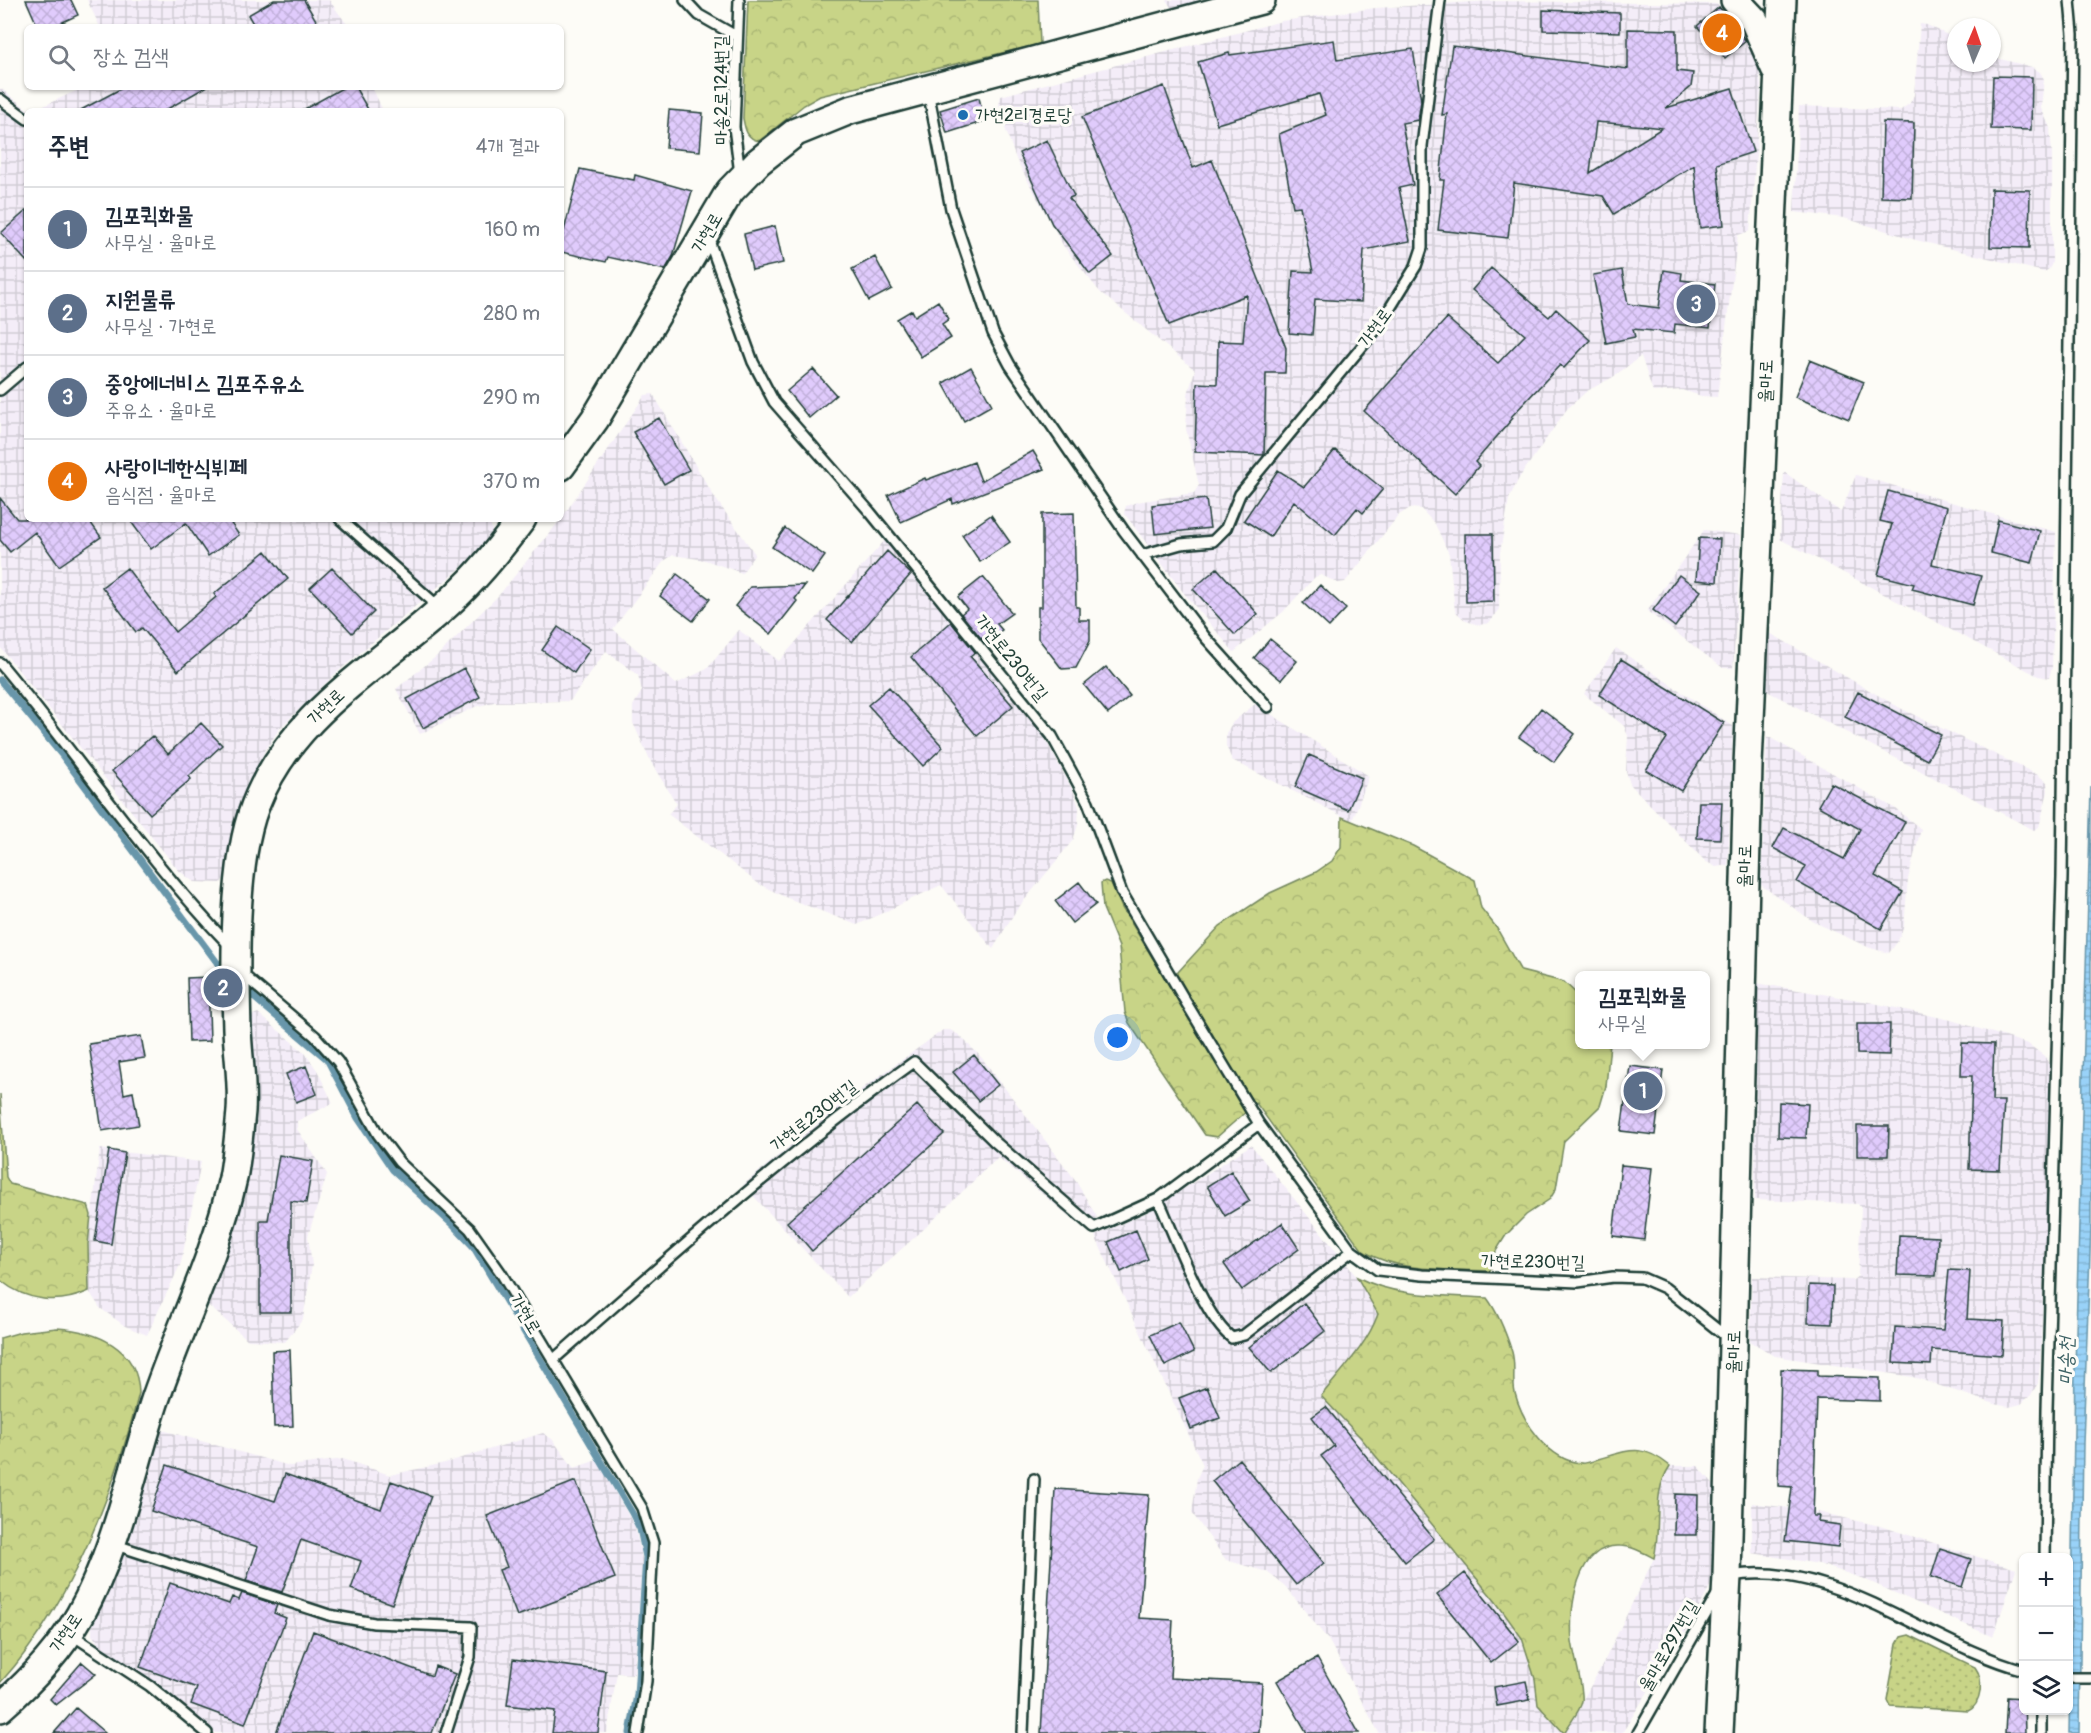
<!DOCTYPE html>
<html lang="ko">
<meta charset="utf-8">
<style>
:root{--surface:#fff;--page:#f6f6f7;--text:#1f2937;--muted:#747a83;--line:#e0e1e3;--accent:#1a73e8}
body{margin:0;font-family:Pangolin,"Poor Story",sans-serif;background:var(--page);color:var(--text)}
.controls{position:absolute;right:18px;bottom:18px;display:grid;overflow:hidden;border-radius:9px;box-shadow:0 2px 4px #0004}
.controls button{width:54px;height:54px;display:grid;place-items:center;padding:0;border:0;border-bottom:2px solid var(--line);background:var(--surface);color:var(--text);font:30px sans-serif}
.compass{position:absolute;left:1947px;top:18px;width:54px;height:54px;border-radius:50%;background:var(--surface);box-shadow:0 2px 4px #0004;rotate:2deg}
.you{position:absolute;left:1118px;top:1038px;width:21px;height:21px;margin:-15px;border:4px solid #fff;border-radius:50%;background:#1a73e8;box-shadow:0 0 0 9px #1a73e833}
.badge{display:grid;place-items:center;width:39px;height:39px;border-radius:50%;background:var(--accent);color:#fff;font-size:20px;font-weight:700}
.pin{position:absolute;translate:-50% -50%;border:3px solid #fff;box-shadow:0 2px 6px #0006}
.popup{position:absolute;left:1575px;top:971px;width:135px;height:78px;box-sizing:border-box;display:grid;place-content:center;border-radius:9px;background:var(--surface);filter:drop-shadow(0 2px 4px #0005);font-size:20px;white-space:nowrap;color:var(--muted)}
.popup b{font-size:22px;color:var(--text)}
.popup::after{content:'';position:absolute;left:50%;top:100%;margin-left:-12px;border:12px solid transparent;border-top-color:var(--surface)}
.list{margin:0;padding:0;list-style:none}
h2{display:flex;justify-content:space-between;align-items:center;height:78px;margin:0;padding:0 24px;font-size:26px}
h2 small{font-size:20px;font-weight:400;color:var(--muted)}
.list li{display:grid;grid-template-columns:39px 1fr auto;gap:18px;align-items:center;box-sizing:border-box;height:84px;padding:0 24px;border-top:2px solid var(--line)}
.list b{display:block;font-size:22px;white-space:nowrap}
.list p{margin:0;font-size:20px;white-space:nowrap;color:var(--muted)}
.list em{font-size:20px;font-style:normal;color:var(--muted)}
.icon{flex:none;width:33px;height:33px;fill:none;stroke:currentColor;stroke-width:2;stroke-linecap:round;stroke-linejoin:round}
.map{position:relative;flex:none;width:2091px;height:1733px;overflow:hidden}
.search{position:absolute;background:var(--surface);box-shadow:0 2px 4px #0004;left:24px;top:24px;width:540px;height:66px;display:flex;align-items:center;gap:15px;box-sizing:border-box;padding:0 21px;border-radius:9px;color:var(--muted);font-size:22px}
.panel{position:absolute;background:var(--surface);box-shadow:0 2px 4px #0004;left:24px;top:108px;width:540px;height:414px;border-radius:9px}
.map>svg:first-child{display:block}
.industrial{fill:url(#industrial-grid)}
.forest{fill:url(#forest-crowns);stroke:#74885e;stroke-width:1.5}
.garden{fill:url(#garden-dots);stroke:#74885e;stroke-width:1.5}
.water{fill:url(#water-rules);stroke:#6896aa;stroke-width:1.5}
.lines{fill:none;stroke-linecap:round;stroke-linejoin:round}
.stream{stroke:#6896aa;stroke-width:7}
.building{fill:url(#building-cross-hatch);stroke:#1f3d34;stroke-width:1.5;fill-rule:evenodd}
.lane-casing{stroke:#1f3d34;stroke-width:14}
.secondary-casing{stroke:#1f3d34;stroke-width:32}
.lane{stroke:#fdfcf7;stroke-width:9}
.secondary{stroke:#fdfcf7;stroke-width:27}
.poi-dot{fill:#1f6fb2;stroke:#fdfcf7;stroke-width:2}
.labels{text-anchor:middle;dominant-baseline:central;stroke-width:6;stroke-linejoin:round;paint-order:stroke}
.street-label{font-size:18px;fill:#1f3d34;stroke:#fdfcf7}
.poi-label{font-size:18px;fill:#1f3d34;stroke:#fdfcf7;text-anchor:start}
.water-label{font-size:20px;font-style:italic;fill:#3e6265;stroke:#fdfcf7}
</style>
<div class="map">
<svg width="2091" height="1733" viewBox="0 0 2091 1733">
<defs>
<pattern id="industrial-grid" width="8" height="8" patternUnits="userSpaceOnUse" patternTransform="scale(1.5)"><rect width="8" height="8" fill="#f4edf8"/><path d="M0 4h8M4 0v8" fill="none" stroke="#d1ccd5"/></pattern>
<pattern id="forest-crowns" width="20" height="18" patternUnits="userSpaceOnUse" patternTransform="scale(1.5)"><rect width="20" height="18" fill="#c8d487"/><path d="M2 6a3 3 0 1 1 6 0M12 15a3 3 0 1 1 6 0" fill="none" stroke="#abb775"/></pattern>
<pattern id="garden-dots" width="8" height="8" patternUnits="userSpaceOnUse" patternTransform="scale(1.5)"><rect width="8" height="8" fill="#c8d487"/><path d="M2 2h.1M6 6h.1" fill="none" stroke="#abb775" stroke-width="1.8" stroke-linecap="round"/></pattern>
<pattern id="water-rules" width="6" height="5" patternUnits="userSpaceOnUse" patternTransform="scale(1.5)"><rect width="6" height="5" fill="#99d2f8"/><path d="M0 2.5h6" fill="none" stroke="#83b5d5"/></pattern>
<pattern id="building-cross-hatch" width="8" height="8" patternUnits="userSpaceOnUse" patternTransform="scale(1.5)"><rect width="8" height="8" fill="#e0cbfc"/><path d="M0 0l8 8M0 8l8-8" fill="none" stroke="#c0afd9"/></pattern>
</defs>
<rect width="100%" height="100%" fill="#fdfcf7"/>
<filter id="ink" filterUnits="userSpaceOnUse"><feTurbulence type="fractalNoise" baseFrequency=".0167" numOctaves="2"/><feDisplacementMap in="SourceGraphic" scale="12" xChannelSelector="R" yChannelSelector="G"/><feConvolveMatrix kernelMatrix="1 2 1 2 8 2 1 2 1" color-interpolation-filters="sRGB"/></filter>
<g filter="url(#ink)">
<path class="industrial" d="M87 0H329L349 27H100Z
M1166 0H1216L1173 10Z
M1490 1 1715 4 1726 8 1747 30 1758 59 1761 87 1750 231 1738 235 1717 397 1701 396 1682 390 1653 392 1641 356 1613 377 1587 391 1567 409 1519 478 1509 499 1500 553 1499 609 1489 623 1479 625 1466 621 1455 611 1449 554 1435 524 1421 509 1410 508 1399 515 1345 582 1338 583 1321 575 1315 577 1283 612 1234 652 1183 592 1124 513 1126 506 1137 502 1194 493 1199 485 1186 429 1188 394 1195 370 1100 292 1064 247 1016 159 1004 125 999 105 1001 96 1282 21 1375 8Z
M1920 24 1927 25 1956 39V63H1992V57L2032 67 2040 72 2044 79 2041 108 2050 128 2052 153V263L2049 269 2044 272 1916 240 1844 218 1794 212 1799 106 1901 110 1910 103 1914 95Z
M84 87H372L383 111H33Z
M0 88 30 111H27V519H490L492 531 489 542 477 554 335 674 279 729 263 754 246 790 237 817 226 874 221 883 194 882 179 871 0 647Z
M653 394 715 498 755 554 742 573 705 560 673 555 664 561 613 629 676 684 707 669 739 630 779 661 886 539 1038 726 1074 793 1079 808 1078 825 1073 840 1015 912 993 949 941 885 857 925 785 897 759 884 668 814 677 804 653 766 633 723V706L642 691 638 675 606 651 570 701 494 702 475 707 420 734 396 689 438 655 499 595 561 519 645 395Z
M1784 472 1841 512 1856 475 2056 532 2052 667 2049 678 2038 676 1780 539Z
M1704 530 1741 535 1733 668H1723L1647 611Z
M1768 632 1902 709 2038 775 2047 782 2048 791 2039 827 2034 830 1765 690Z
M1616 648 1733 726 1728 865 1716 867 1705 861 1630 784 1626 771 1628 736 1624 726 1584 694Z
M1255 704 1369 776 1352 821 1232 760 1226 746V733L1233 722Z
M1767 736 1896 809 1921 829 1908 879 1904 926 1898 941 1889 953 1870 948 1814 922 1761 885Z
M1756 983 1864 1001 1951 1020 2028 1044 2047 1058 2052 1071 2040 1364 2038 1383 2031 1395 2021 1404 2009 1407 1995 1404 1913 1377 1775 1356 1750 1341 1752 1277 1853 1280 1858 1276 1861 1208 1858 1204 1755 1200Z
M258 1013 305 1053 317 1070 333 1103 297 1121V1129L327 1174 308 1236 312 1265 303 1319 285 1342 248 1340 203 1301 253 1070 251 1016Z
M943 1030H950L959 1035 981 1057 1074 1178 1097 1217 1087 1231 998 1157 925 1228 848 1297 743 1185 837 1107Z
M1251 1145 1357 1277 1378 1314 1373 1327 1359 1350 1322 1396 1361 1438 1496 1602 1522 1638 1535 1679 1538 1705 1563 1733H1379L1329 1641 1285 1586 1267 1572 1226 1560 1192 1513 1197 1478 1203 1465 1095 1236 1150 1211Z
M100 1149 201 1162 181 1263 147 1335 125 1326 100 1308 89 1291 88 1244Z
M162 1430 290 1466 343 1459 390 1475 445 1463 543 1433 552 1439 574 1468 597 1460 635 1527 642 1559 634 1674 617 1673 607 1733H215L181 1704 103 1649 92 1635V1627L130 1528Z
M1670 1466H1698L1717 1488 1715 1564 1710 1586 1696 1615 1622 1733H1564L1603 1664 1654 1558 1658 1540 1660 1480Z
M1752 1503 1818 1512 1880 1526 2016 1569 1993 1637 1864 1579 1819 1564 1752 1553Z"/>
<path class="forest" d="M748 0H1038L1040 44 820 96 804 105 759 141C746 138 745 129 743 118Z
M1342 817 1413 846 1475 880 1481 908 1496 927 1521 971 1564 982 1580 997V1044H1610L1606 1086 1600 1106 1564 1141 1556 1189 1550 1199 1526 1215 1506 1235 1496 1251 1490 1271C1448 1269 1400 1273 1363 1251L1256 1103 1217 1137 1205 1135 1129 1023 1125 1012 1119 947 1103 908 1101 883 1105 881 1111 883 1122 908 1168 983 1220 926 1270 893 1316 872 1332 861 1341 847Z
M0 1094 6 1177 10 1184 88 1205 91 1215 88 1244 89 1291C59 1305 27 1302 0 1280Z
M1357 1277C1397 1298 1443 1295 1487 1298 1499 1314 1506 1333 1512 1352 1516 1366 1512 1380 1515 1393 1522 1421 1549 1461 1581 1463 1586 1464 1593 1461 1598 1459 1630 1450 1642 1443 1670 1466 1651 1494 1662 1525 1654 1558 1644 1553 1632 1546 1620 1546 1576 1544 1569 1609 1572 1641 1574 1656 1584 1689 1582 1701 1581 1710 1569 1724 1564 1733L1538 1705 1535 1679 1522 1638 1496 1602 1361 1438 1321 1396C1342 1370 1367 1345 1378 1314Z
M57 1328C96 1331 138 1347 139 1393 113 1495 72 1604 0 1683V1338L21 1332Z"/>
<path class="garden" d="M1909 1635 1975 1667C1984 1679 1982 1705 1968 1711L1890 1706 1887 1700 1897 1644 1901 1637Z"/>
<path class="water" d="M2091 787V1227L2083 1443 2079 1733H2069L2075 1369Z"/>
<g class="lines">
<path class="stream" d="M0 680 61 754 222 969
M250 994 327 1059 358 1118 393 1170 454 1226 473 1246 632 1513 640 1529 646 1557 637 1695 630 1733"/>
</g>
<path class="building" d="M26 0H71L78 15 52 27H38Z
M274 0H304L320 27H255L248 15Z
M1719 7 1746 41 1725 58 1697 26Z
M1543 10 1620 13V32L1543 30Z
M1628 29 1677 30V71L1693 73 1691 87 1666 108 1732 88 1753 152 1717 164 1724 225 1700 228 1694 165 1614 214 1603 196 1514 183 1508 238 1438 230 1444 180H1440L1447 114 1442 115 1452 46 1628 69ZM1596 122 1645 126 1662 128 1590 173Z
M1334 40 1337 60 1413 49 1421 101 1418 120 1402 123 1413 185 1399 188 1410 241 1364 250 1361 302 1315 299 1312 335 1289 333 1293 271 1313 272 1300 206 1293 207 1279 134 1326 115 1319 94 1217 124 1198 62 1229 53 1230 55Z
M1993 76 2032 77 2031 130 1991 129Z
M1164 86 1193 168 1212 160 1286 348 1285 373H1266L1264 455 1195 452 1197 383 1217 384 1218 341 1243 342 1247 295 1169 325 1082 117Z
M124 87H206L164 111H79Z
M344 87H355L369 111H301Z
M979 98 985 121 947 133 940 110Z
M669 110 703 113 700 151 666 148Z
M1883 122 1914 123 1912 198 1881 197Z
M1047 140 1074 196 1069 198 1113 256 1090 274 1052 224 1019 153Z
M580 169 634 180 635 175 692 191 673 256 665 270 608 257 606 262 561 252V242Z
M1991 189 2030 190 2029 248 1990 247Z
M27 210V262L1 233Z
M775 226 783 263 752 270 744 234Z
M875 257 892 289 869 301 852 269Z
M1491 268 1549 317 1556 309 1590 340 1564 368 1560 365 1511 417 1513 418 1475 462 1479 466 1455 494 1364 411 1447 318 1498 363 1525 335 1472 290Z
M1622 270 1628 304 1659 308 1664 270 1682 273 1681 280 1715 284 1710 328 1675 324 1674 333 1633 329 1635 337 1606 343 1593 275Z
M938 301 949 319 942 324 951 338 921 357 897 319 912 310 915 316Z
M1810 360 1864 382 1849 419 1795 397Z
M971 367 992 405 964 421 943 383Z
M813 369 836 395 809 418 787 391Z
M659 418 689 470 664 484 633 432Z
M1335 450 1383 489 1363 513 1357 508 1335 535 1294 501 1270 537 1244 520 1278 470 1304 487Z
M1033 451 1044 469 953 504 952 499 901 522 888 495 925 478 926 480 974 462 981 481Z
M1888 491 1947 507 1932 564 1981 576 1973 605 1912 589 1914 584 1878 575 1892 524 1880 521Z
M0 498 17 519H88L101 537 59 566 35 532 10 552 0 540Z
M1206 499 1210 528 1155 534 1152 505Z
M1074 513 1076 607H1079V620H1090V641L1076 668 1062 669 1038 638V607H1042V514Z
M991 515 1010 542 980 562 962 535Z
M129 519H228L239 535 208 556 186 523 151 549Z
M1998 520 2040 531 2032 563 1991 553Z
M785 528 825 556 812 574 772 547Z
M1465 534H1493L1494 601 1466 602Z
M1699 538 1720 539 1717 582 1696 580Z
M266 551 288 579 178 671 142 628 136 632 102 587 127 568 175 632 216 597 214 594Z
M887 551 911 574 852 642 827 620Z
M332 568 374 612 352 633 310 588Z
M1217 568 1258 614 1235 635 1193 589Z
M677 574 710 599 693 621 660 596Z
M1679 575 1701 591 1675 627 1653 610Z
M983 577 1012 613 997 624 1002 630 985 643 961 614 967 609 958 597Z
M805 585 795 599 797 601 771 634 735 606 750 587Z
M1320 585 1346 609 1329 627 1303 603Z
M951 622 975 652 970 656 1013 706 977 736 911 657Z
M558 627 590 649 574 673 542 650Z
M1270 639 1297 661 1281 680 1254 658Z
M1621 659 1724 723 1681 791 1646 770 1667 738 1599 695Z
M1106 667 1130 696 1108 714 1084 685Z
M464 668 480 697 423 728 407 699Z
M889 687 943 747 923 766 868 705Z
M1858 692 1941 735 1927 760 1845 717Z
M1541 708 1575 734 1554 762 1519 737Z
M201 723 222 745 189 776 191 779 150 814 112 771 152 736 168 754Z
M1309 755 1362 778 1348 810 1295 787Z
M1831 783 1905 822 1875 876 1903 892 1881 929 1797 882 1806 866 1773 848 1784 828 1844 859 1860 829 1818 806Z
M1699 802H1722L1720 839 1697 838Z
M1079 882 1096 904 1072 923 1055 901Z
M208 977 210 1041 189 1042 187 978Z
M1857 1024H1890L1889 1055 1857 1054Z
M141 1036 145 1058 119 1062 124 1094 133 1092 139 1125 102 1131 89 1044Z
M1962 1043 1994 1044 1992 1101H2004L2000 1170 1969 1169 1972 1076H1961Z
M974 1055 998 1085 978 1101 953 1072Z
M306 1066 317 1094 296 1102 286 1074Z
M1630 1066 1663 1070 1655 1135 1621 1131Z
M1779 1102 1808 1104 1806 1138 1778 1137Z
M917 1105 944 1134 812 1251 787 1222Z
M1857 1126H1889L1888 1156H1857Z
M109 1150 125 1153 111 1244 95 1241Z
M279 1155 313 1161 306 1203 291 1201V1312H260V1220H268Z
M1621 1165 1652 1168 1644 1240 1613 1236Z
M1231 1171 1250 1201 1225 1216 1207 1186Z
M1282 1223 1299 1249 1242 1290 1224 1264Z
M1136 1230 1148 1259 1121 1272 1108 1242Z
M1899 1235 1938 1237 1936 1276 1897 1275Z
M1949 1270 1970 1271 1967 1319 2004 1321 2002 1355 1932 1350 1931 1365 1893 1363 1895 1327 1943 1330Z
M1809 1285 1833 1286 1832 1324 1808 1323Z
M1304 1303 1325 1331 1271 1373 1249 1347Z
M1179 1322 1194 1352 1165 1366 1150 1335Z
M290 1350 293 1426 274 1427 272 1351Z
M1781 1369 1818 1370V1376L1880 1378V1401L1817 1399 1813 1516H1819L1818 1522 1840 1525 1838 1547 1785 1541 1792 1487 1778 1486Z
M1207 1387 1220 1418 1191 1429 1179 1398Z
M1326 1407 1434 1539 1405 1562 1321 1456 1334 1446 1312 1417Z
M1239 1459 1324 1563 1296 1585 1212 1481Z
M167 1465 275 1501 285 1474 381 1509 391 1481 431 1496 392 1604 351 1589 361 1561 301 1540 282 1592 246 1581 258 1547 151 1511Z
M576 1481 615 1578 517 1616 499 1570 507 1567 487 1516Z
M1055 1489 1149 1495 1139 1618 1173 1620 1170 1678 1262 1683 1259 1733H1041Z
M1675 1494 1698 1495 1697 1535H1674Z
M1940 1549 1971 1559 1962 1587 1931 1577Z
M1465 1573 1519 1641 1491 1663 1437 1595Z
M170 1583 229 1604 232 1597 239 1600 242 1593 277 1605 274 1613 286 1618 245 1724 191 1704 197 1688 140 1667Z
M313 1631 432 1676 435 1666 455 1674 432 1733H276Z
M1317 1658 1359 1733H1307L1277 1681Z
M513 1659 606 1671 598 1733H552L555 1711 507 1705Z
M82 1662 96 1674 56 1705 50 1699Z
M1526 1681 1530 1700 1497 1706 1494 1687Z
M2007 1697 2024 1698 2025 1733H2005Z
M76 1708 105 1733H54Z"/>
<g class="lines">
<defs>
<path id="lane" d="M685 0 699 15 736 36
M739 0 734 127 740 174
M928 91 951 209 993 333 1010 365 1124 531 1205 637 1268 707
M0 99 27 119
M708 238 753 362 774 402 870 512 1052 736 1088 802 1122 893 1184 999 1259 1124 1352 1251 1378 1270 1422 1275 1578 1282 1613 1277 1642 1278 1665 1288 1728 1338
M0 390 27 367
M340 519 439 607
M1142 555 1181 544 1213 541 1226 528 1240 494 1379 326 1416 266 1422 248V146L1440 0
M0 663C78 756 146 858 229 945
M241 973 315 1036 338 1062 378 1134 399 1162 470 1229 501 1273 642 1508 653 1543 646 1681 638 1733
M1158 1199C1174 1233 1203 1317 1232 1338L1244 1335 1352 1251
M553 1360C670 1257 787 1153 914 1062L994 1141 1094 1228 1158 1199 1259 1124
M113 1544 329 1615 374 1623 471 1627 470 1657 446 1733
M2045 1558 2047 1409 2062 877 2073 34 2070 0
M1731 1576C1835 1559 1927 1644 2024 1670
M71 1634 150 1686 207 1733
M2068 1678H2091
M1023 1733 1034 1479
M1638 1733 1718 1593
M2041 1733V1710"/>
<path id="secondary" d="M1735 0 1754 20 1775 68
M561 466 595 419 730 191 758 162 796 132 850 110 1261 0
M0 1708C30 1682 60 1650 80 1615 115 1553 132 1472 154 1403 179 1329 216 1256 233 1178 237 1157 239 1133 241 1111 243 1084 238 1056 237 1029 235 966 233 863 255 806 294 705 394 660 465 587 486 566 504 543 522 519
M1719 1733 1727 1576 1748 765 1782 0"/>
</defs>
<use href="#lane" class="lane-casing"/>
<use href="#secondary" class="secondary-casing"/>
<use href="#lane" class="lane"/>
<use href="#secondary" class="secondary"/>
</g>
</g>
<circle class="poi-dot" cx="963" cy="115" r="6"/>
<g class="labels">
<g class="street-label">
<text transform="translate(721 90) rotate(-90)">마송2로124번길</text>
<text transform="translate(707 233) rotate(-60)">가현로</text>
<text transform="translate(1375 328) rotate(-54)">가현로</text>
<text transform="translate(1766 381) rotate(-88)">율마로</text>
<text transform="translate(1011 658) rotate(51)">가현로230번길</text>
<text transform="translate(326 707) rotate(-44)">가현로</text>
<text transform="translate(1745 866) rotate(-89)">율마로</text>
<text transform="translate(814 1116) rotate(-38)">가현로230번길</text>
<text transform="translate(1533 1262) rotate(1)">가현로230번길</text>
<text transform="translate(525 1314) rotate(59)">가현로</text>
<text transform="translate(1734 1352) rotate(-89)">율마로</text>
<text transform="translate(66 1633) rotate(-56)">가현로</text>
<text transform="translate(1669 1646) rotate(-60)">율마로297번길</text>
</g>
<g class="poi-label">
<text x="975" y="115">가현2리경로당</text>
</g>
<g class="water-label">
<text transform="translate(2066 1361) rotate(-89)">마송천</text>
</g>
</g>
</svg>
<div class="controls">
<button>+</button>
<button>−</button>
<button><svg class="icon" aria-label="layers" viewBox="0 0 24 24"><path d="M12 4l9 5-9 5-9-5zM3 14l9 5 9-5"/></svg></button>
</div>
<svg class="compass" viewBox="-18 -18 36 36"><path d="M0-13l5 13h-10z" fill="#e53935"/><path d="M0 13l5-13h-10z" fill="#747a83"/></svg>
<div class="you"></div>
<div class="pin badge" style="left:1643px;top:1091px;background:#5c6f8a">1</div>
<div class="popup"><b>김포퀵화물</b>사무실</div>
<div class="pin badge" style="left:223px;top:988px;background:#5c6f8a">2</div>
<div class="pin badge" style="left:1696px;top:304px;background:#5c6f8a">3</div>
<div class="pin badge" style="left:1722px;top:33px;background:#e8710a">4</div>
<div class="search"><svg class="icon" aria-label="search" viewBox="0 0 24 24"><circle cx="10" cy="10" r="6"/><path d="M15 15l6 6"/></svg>장소 검색</div>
<section class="panel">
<h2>주변<small>4개 결과</small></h2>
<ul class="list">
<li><span class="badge" style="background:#5c6f8a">1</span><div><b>김포퀵화물</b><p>사무실 · 율마로</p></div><em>160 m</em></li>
<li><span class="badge" style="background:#5c6f8a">2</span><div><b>지원물류</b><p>사무실 · 가현로</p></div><em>280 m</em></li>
<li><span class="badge" style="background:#5c6f8a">3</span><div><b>중앙에너비스 김포주유소</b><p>주유소 · 율마로</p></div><em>290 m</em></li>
<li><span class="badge" style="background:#e8710a">4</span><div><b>사랑이네한식뷔페</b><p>음식점 · 율마로</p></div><em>370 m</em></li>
</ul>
</section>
</div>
